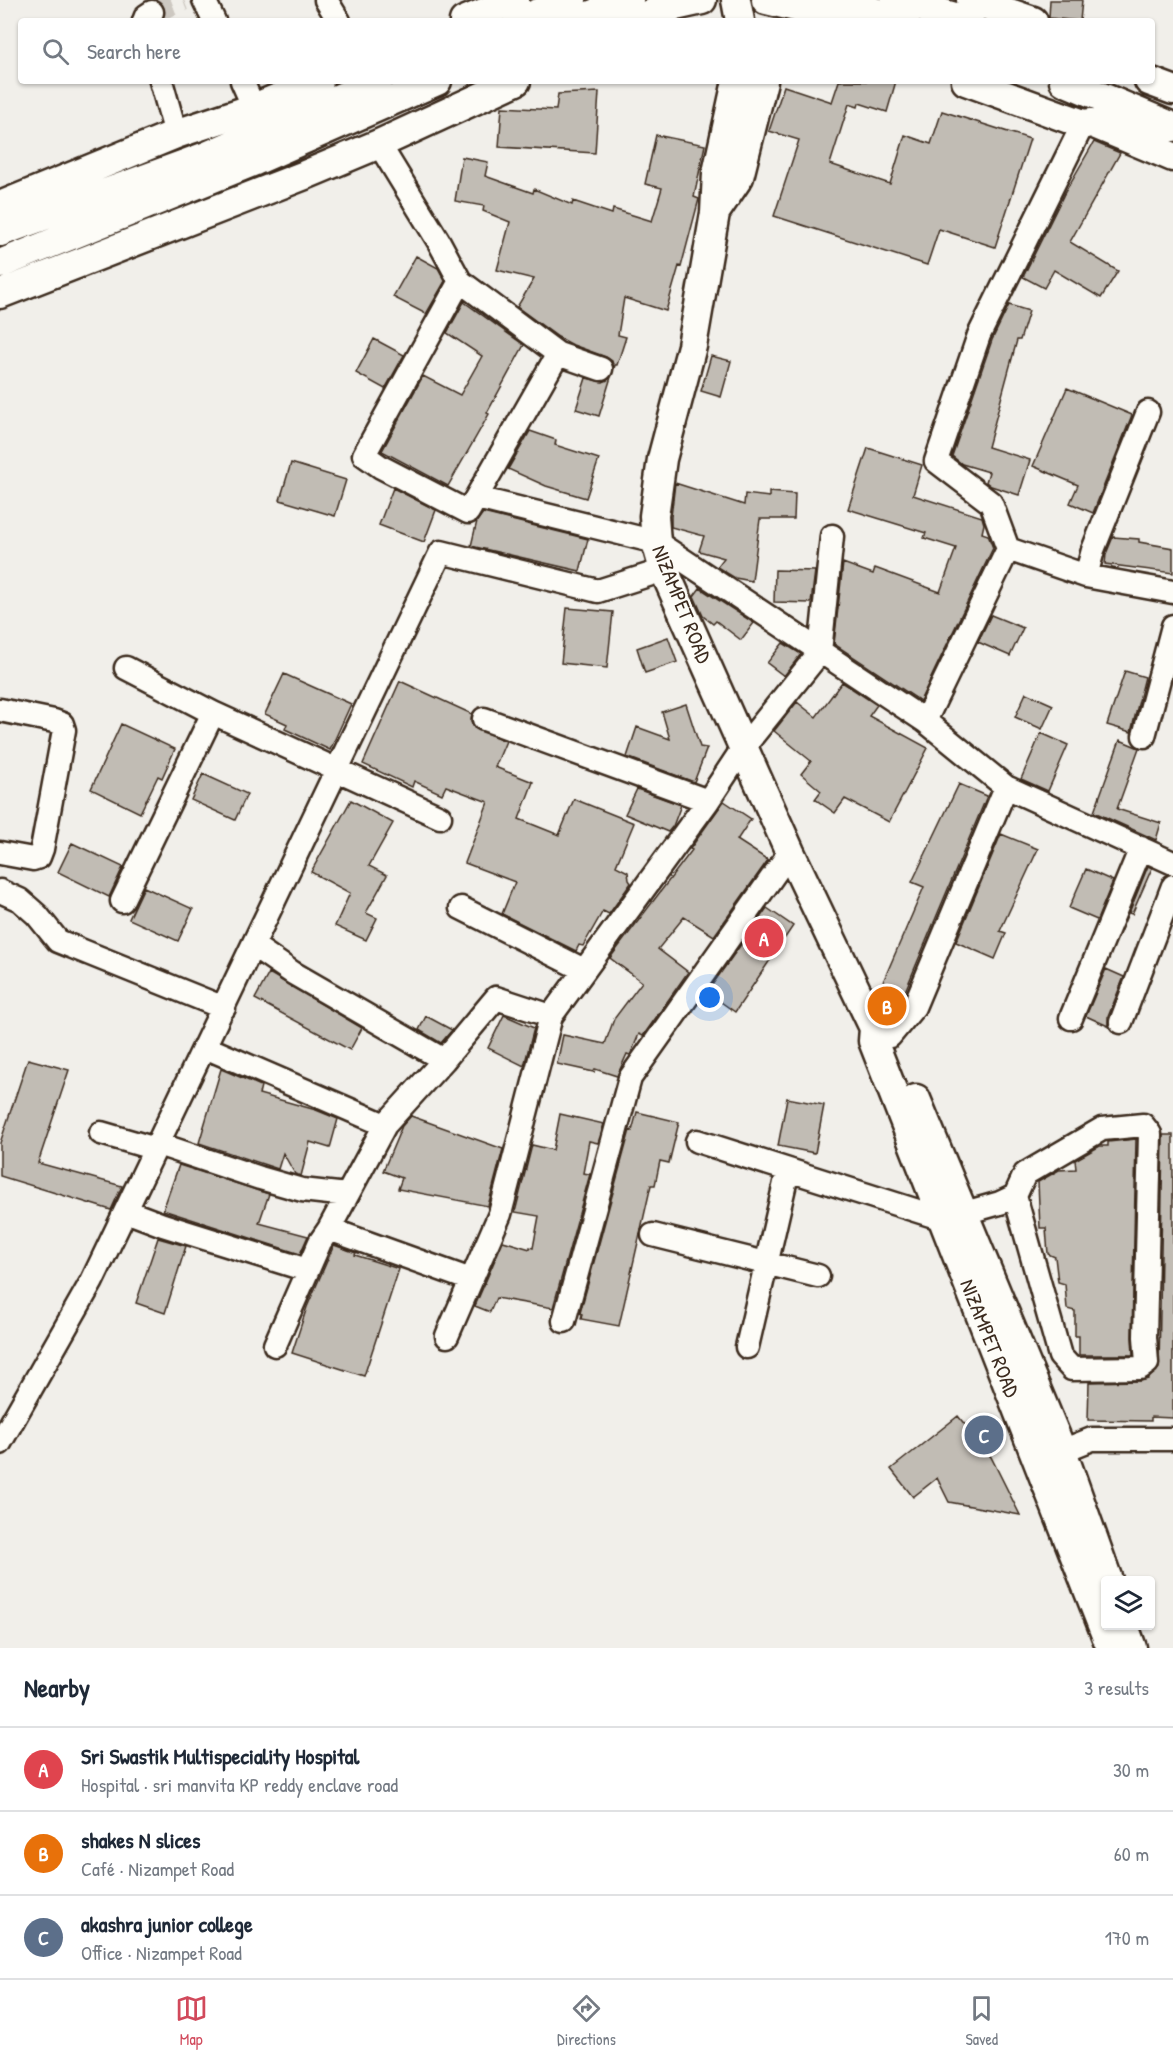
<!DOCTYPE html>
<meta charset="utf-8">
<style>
:root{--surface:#fff;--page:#f6f6f7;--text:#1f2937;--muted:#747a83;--line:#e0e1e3;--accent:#d1495b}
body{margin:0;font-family:"Patrick Hand",sans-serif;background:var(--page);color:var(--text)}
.controls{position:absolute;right:18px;bottom:18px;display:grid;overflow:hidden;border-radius:6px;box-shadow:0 2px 4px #0004}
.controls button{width:54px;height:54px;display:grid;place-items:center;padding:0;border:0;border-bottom:2px solid var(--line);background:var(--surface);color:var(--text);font:30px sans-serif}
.you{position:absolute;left:710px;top:998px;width:21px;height:21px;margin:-15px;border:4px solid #fff;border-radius:50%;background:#1a73e8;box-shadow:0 0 0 9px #1a73e833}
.badge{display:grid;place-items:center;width:39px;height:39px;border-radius:50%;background:var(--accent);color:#fff;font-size:20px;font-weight:700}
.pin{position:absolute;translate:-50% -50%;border:3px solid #fff;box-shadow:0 2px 6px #0006}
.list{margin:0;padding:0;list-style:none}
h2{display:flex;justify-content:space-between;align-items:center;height:78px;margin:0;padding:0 24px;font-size:26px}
h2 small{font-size:20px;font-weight:400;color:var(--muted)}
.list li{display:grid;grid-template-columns:39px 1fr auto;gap:18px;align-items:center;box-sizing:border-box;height:84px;padding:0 24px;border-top:2px solid var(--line)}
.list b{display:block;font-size:22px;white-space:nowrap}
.list p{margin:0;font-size:20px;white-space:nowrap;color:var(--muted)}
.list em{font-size:20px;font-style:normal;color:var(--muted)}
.icon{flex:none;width:33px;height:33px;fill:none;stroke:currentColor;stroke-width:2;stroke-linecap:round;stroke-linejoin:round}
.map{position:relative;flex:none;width:1173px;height:1648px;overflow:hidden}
.search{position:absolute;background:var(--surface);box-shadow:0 2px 4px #0004;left:18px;right:18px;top:18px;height:66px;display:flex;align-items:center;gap:15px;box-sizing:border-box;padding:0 21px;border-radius:6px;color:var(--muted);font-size:22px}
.sheet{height:330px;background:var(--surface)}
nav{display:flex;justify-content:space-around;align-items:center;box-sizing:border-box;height:84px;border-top:2px solid var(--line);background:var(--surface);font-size:16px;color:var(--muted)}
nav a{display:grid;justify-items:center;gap:3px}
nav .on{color:var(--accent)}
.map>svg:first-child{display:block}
.building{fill:#c1bcb4;stroke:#3b2a1e;stroke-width:1.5}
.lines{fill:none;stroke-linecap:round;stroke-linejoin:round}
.minor-tunnel{stroke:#cdc8c1;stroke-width:22;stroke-dasharray:22 11;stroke-linecap:butt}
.minor-casing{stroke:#3b2a1e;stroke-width:27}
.major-casing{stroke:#3b2a1e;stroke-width:33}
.minor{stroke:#fdfcf7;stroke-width:22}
.major{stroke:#fdfcf7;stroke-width:28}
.labels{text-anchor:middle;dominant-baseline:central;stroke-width:4.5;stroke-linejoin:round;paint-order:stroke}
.street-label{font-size:21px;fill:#3b2a1e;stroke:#fdfcf7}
</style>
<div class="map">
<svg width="1173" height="1648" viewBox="0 0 1173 1648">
<rect width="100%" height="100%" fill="#f1efea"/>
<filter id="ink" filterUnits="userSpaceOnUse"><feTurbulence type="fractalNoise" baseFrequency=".0167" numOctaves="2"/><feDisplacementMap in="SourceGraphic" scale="12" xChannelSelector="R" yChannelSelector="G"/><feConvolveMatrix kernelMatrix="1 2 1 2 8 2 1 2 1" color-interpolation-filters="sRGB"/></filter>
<g filter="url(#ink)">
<path class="building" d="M1050 0H1082L1080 21 1049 18Z
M839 81H896L887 112 859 103 858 107 849 104 830 164 890 184 905 135 931 144 942 111 1030 139 995 247 939 229 927 265 774 216 799 140 769 131 784 86 832 102Z
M599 92 595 153 499 147 502 107 556 110 558 94Z
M656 135 705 145 694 197 699 199 681 267 679 266 666 311 624 298 618 335 626 337 617 365H615L614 369 612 361 606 357 573 345 558 337 517 307 534 279 497 270 510 222 483 211 484 206 455 201 462 157 488 162 485 176 533 193 534 189 572 205 573 201 612 214 613 209 652 221 662 188 645 184Z
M1094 142 1120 153 1070 242 1118 271 1101 298 1054 270 1044 288 1023 277 1064 194Z
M416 256 438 268 445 281 426 314 393 297Z
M464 302 524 345 487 413 489 414 448 486 382 451 423 376 460 395 482 356 447 333Z
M1009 305 1029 311 1020 340H1017L988 447 1030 460 1019 495 991 486 986 482 989 472 962 464 952 456 992 340Z
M374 339 404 355 385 389 356 373Z
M711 356 731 361 721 397 701 391Z
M611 377 599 416 576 409 586 378 603 382Z
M1067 388 1132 415 1093 513 1070 503 1078 485 1033 466Z
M530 431 556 440 555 445 599 459 586 498 546 486 508 469Z
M868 448 922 465 913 495 982 517 984 524 982 533 988 535 993 548 920 701 834 644 843 563 873 574 875 568 940 592 956 548 924 538 926 533 848 509Z
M291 463 346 480 335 516 280 500Z
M675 483 744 505 745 494 769 497V492L795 494 794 519H760L752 581 735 578 717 567 724 558 699 551 704 536 671 527V517Z
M393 488 436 510 424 542 379 525Z
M483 513 588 539 580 571 471 546 477 521Z
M1113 537 1139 539V542L1173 548V573L1105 564 1106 554Z
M775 570 815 571 811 603 774 602Z
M700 588 754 623 741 640 716 621 713 624 703 616 694 596Z
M567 608 613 612 607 668 561 663Z
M991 615 1023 628 1010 656 978 642Z
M668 637 677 662 645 673 637 648Z
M783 643 801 654 784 676 767 663Z
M1125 671 1145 677 1131 732 1107 725Z
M284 674 351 704 330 750 285 729 287 724 265 714Z
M400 681 472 714 471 721 474 728 506 741 495 767 533 782 519 819 559 835 574 799 634 823 616 866 628 872 629 880 631 883 609 914 603 911 583 946 579 945 576 951 502 914 515 882 465 863 488 802 446 786 442 794 414 781 412 787 363 764Z
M842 682 877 705 869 716 928 748 889 822 845 799 835 813 815 799 821 791 801 774 811 761 774 731 797 702 816 717Z
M1026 693 1053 705 1042 729 1015 717Z
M686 704 700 747 707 748 694 782 627 757 637 727 670 739 662 712Z
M121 724 175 749 162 778 158 776 140 813 91 789Z
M1041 733 1068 745 1048 791 1021 779Z
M1120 740 1139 748 1117 809 1161 823 1156 840 1094 812Z
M203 774 247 794 235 820 191 800Z
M959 784 987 796 901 1001 879 991 924 887 912 882Z
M637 789 681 805 673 826 668 832 625 814Z
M351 800 393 823 369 866 387 875 366 913 377 918 366 940 335 926 350 893 311 872Z
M724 801 751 819 737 840 768 860 714 936 684 917 658 949 688 972 643 1036 639 1034 632 1051 630 1055 627 1054 617 1076 595 1069 594 1072 557 1064 563 1035 605 1044 614 1019 642 982 610 958 692 850 690 849Z
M1001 834 1038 849 1000 931 1006 933 995 959 956 942Z
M72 843 123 867 109 897 58 872Z
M1148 866 1152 868 1132 914 1129 913Z
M1086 869 1113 881 1097 920 1069 908Z
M144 887 193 909 178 941 129 919Z
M767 908 793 926 735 1012 707 992Z
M1106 969 1124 977 1108 1017V1026L1086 1016Z
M269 973 362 1028 350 1050 255 999Z
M504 1015 534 1028 524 1066 488 1048Z
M426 1016 452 1030 441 1043 419 1030Z
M28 1059 69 1070 38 1163 122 1186 111 1210 0 1176V1143Z
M221 1069 261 1086 259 1094 316 1110 338 1119 330 1148 310 1142 301 1176 295 1174 283 1153 278 1169 199 1143Z
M787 1098 824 1105 815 1153 778 1146Z
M637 1112 679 1122 669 1163 660 1161 655 1185H651L619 1326 581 1319 582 1314 580 1313 630 1130 632 1131Z
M560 1114 604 1124 598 1143 589 1141 583 1173 590 1174 553 1308 496 1298 490 1312 475 1306 503 1241 530 1249V1247L533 1248 539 1216 515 1212 532 1145 553 1150Z
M411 1116 503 1149 488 1206 398 1189 402 1178 383 1171 402 1126Z
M1163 1135H1173V1418L1151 1417V1421L1088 1420 1089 1382 1141 1381 1148 1379 1159 1368Z
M1136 1139 1132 1337 1133 1355H1079V1336H1075V1311L1067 1309 1065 1284 1058 1282 1055 1257 1048 1254 1046 1228H1040L1038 1182 1059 1170 1076 1169 1075 1160 1100 1146H1108V1142Z
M179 1165 269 1194 259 1223 308 1236 300 1254 163 1210Z
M158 1238 186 1246 165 1313 136 1303Z
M334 1245 356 1253 355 1255 399 1269 364 1376 292 1353 307 1307Z
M958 1416 991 1457 1020 1515 949 1502 937 1478 913 1497 891 1469Z"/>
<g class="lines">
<path class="minor-tunnel" d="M152 12 184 0"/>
<defs>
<path id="minor" d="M204 0 214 21
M326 0 339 21
M144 21 146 16 152 12
M161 81 176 134
M242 81 254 108
M1083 124 979 335 936 461 991 503 1008 549 1086 576 1173 592
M379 144 439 242 460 281 558 354 601 369
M460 281 364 455 381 467 468 512 558 354
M477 498 656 542 925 721 1006 787 1173 863
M1086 576 1093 550 1148 412
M126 668 213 713 440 817
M0 710 54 721 62 724 64 730 42 849 39 857 33 859 0 853
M484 719 708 801
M925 721 1008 549
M1144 736 1173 626
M0 891 20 900 37 915 58 941 224 1008
M122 901 213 713
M461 908 584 970
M254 946 293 973 444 1060
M1071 1018 1141 848
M1121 1022 1173 886
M890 1036 914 1007 1006 787
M205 1047 385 1125
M101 1133 156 1149
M697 1141 943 1219 1000 1203 1015 1196 1025 1174 1102 1129 1143 1125 1150 1134 1145 1337 1147 1363 1140 1368 1072 1369 1060 1356 1015 1196
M158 1144 260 1178 302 1190 347 1195
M126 1211 163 1225 307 1270
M329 1229 471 1280
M653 1235 818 1276
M564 1321 630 1078 790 852
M447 1336 500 1214 551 1016 708 801 743 748 820 652 832 536
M275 1345 320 1242 329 1229 385 1125 444 1060 496 998 551 1016
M747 1347 788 1170
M0 1443 92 1281 441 552 598 591 664 570
M1062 1451 1092 1439H1173"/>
<path id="major" d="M736 0 740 21
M766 0 820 13 835 21
M835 0 904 21
M895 0 969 21
M971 0 1033 21
M464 21 515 0
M518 21 572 0
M576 21 629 0
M637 21 657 10 702 0
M737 81 717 173 715 213 692 346 662 459 654 516 656 542 664 570 790 852 874 1028 873 1041 1111 1648
M966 81 1083 124 1092 123 1173 157
M1064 81 1173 127
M1149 81 1173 90
M0 206 176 134 254 108 319 81
M716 211 739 177 763 81
M0 232 204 157 378 81
M0 264 255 161 437 81
M0 294 305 175 379 144 516 81
M916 1099 1062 1451 1108 1580
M1124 1626 1132 1648"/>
</defs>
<use href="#minor" class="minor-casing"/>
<use href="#major" class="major-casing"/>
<use href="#minor" class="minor"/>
<use href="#major" class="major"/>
</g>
</g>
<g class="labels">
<g class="street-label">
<text transform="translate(682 604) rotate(68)">NIZAMPET ROAD</text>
<text transform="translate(990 1338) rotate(68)">NIZAMPET ROAD</text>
</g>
</g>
</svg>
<div class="controls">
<button><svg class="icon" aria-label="layers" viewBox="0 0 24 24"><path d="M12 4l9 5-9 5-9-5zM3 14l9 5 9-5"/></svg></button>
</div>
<div class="you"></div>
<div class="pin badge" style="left:764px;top:938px;background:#e0444e">A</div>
<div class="pin badge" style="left:887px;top:1006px;background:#e8710a">B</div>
<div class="pin badge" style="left:984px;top:1435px;background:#5c6f8a">C</div>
<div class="search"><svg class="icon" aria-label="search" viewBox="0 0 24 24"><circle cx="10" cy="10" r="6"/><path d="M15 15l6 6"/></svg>Search here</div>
</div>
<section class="sheet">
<h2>Nearby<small>3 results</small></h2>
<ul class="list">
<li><span class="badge" style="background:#e0444e">A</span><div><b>Sri Swastik Multispeciality Hospital</b><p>Hospital · sri manvita KP reddy enclave road</p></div><em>30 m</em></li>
<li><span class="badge" style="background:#e8710a">B</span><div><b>shakes N slices</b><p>Café · Nizampet Road</p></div><em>60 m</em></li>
<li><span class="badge" style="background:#5c6f8a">C</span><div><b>akashra junior college</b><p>Office · Nizampet Road</p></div><em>170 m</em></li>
</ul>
</section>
<nav>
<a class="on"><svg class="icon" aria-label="map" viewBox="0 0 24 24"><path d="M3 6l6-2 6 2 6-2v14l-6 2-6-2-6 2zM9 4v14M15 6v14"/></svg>Map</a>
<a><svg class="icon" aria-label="directions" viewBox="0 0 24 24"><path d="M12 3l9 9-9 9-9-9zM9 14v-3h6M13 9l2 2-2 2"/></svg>Directions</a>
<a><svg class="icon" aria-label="saved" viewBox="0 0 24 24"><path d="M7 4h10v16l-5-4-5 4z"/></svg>Saved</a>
</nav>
